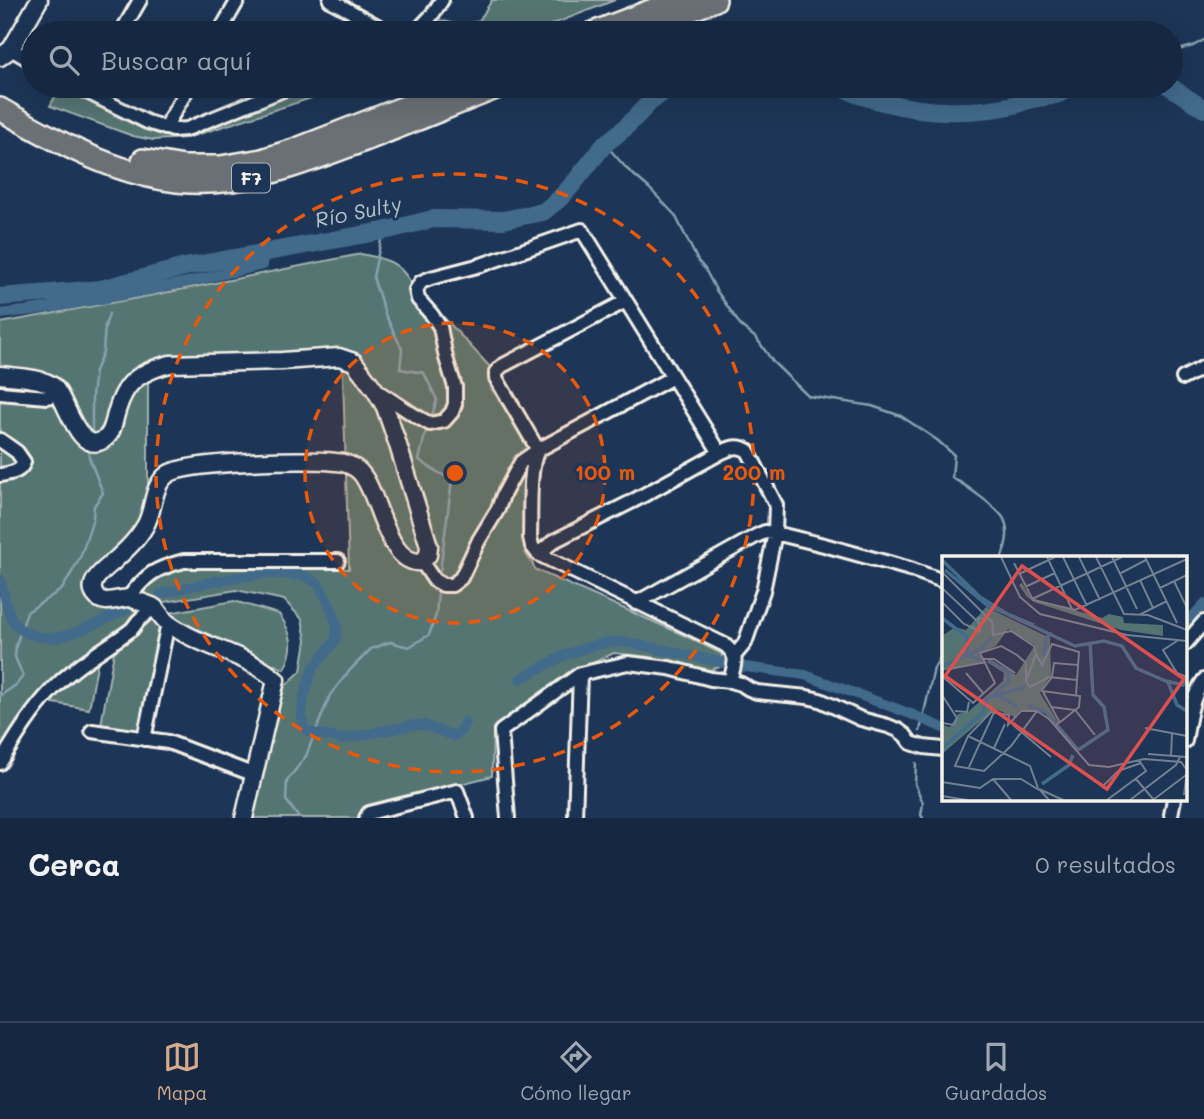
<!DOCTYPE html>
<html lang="es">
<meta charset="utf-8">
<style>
:root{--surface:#162841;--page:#23344c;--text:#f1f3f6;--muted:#9ea6b1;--line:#35445a;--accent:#d6ab8b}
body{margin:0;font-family:Mali,sans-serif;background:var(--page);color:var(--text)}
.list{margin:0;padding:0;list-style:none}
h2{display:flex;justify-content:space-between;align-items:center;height:91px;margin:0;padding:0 28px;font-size:30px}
h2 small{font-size:23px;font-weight:400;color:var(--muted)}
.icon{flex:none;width:38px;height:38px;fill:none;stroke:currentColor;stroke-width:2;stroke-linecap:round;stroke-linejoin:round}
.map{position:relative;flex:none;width:1204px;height:818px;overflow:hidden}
.search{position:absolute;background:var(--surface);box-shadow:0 7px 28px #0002;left:21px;right:21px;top:21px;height:77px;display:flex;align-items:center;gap:18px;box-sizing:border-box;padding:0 24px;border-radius:38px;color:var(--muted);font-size:26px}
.sheet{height:203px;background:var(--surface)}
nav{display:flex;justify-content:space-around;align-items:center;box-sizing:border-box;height:98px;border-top:2px solid var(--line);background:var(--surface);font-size:19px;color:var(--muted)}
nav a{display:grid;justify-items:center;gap:4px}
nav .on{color:var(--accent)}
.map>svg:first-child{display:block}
.green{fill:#547473;stroke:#a4b2ae;stroke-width:2}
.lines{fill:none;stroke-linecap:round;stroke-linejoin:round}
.stream{stroke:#8aa1b0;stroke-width:2.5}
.canal{stroke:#436b8b;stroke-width:10}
.river{stroke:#436b8b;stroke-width:18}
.street-casing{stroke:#f4f1e8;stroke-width:18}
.secondary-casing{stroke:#f4f1e8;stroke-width:21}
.highway-casing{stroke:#f4f1e8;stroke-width:26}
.street{stroke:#1d3557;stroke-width:12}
.secondary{stroke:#1d3557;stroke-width:16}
.highway{stroke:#6a7074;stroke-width:21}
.ring{fill:none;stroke:#e8590c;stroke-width:3.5;stroke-dasharray:12 9}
.labels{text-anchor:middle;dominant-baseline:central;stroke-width:6;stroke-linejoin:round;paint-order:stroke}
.shield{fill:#1d3557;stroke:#b4b9bc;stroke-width:2}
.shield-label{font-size:18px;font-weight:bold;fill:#f4f1e8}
.water-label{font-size:21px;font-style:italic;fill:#b6c2c7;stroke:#1d3557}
.inset-river{fill:none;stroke:#436b8b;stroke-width:3.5}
.inset-road{fill:none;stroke:#738091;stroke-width:2}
.view{fill:#dc504e;fill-opacity:0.15;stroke:#dc504e;stroke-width:3.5}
.inset-edge{fill:none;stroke:#f4f1e8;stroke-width:3.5}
.centre{fill:#e8590c;stroke:#1d3557;stroke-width:3.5}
.ring-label{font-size:21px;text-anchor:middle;font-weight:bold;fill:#e8590c;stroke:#1d3557;stroke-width:6;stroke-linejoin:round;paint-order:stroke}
</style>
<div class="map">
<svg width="1204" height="818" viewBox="0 0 1204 818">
<rect width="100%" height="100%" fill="#1d3557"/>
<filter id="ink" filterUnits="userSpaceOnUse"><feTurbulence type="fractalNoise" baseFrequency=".0143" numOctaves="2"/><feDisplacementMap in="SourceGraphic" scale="14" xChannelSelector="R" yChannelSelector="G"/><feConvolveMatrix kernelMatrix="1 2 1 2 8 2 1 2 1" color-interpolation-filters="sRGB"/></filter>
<g filter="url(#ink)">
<path class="green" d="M492 0H615L530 33H420L436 19 460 25 479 21Z
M61 86 153 130 167 135 184 133 304 86H349L187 138 153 140 133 136 50 106Z
M361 254C384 259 397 260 410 281L490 367 491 388 527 442 525 552 536 570 686 636 722 654 720 667 707 671 650 657 614 653 577 670 493 728 492 776 366 808 360 818H249L285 686 301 671 306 640 302 619 284 600 236 590 159 603 139 597 143 585 164 572 198 567 281 566 349 569 343 378 341 351 148 363V489L144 516 89 590 125 604 145 607 127 628 67 666 32 703 0 751V323L149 296Z
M234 601 279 614C292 633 296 648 284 669L211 638 169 613Z
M153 618 162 631 139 730 101 725 114 652Z
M98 660 89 709 48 702 72 679Z"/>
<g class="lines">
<path class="stream" d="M1171 52 1193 46 1204 40
M605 144 627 169 649 188 675 215 698 261 705 269 716 290 741 326 757 339 773 362 808 396 872 406 901 416 937 440 954 455 952 478C963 483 999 509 1004 519 1010 532 1006 545 1002 557
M383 231 373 277 385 314 402 349 400 369 424 373 437 400 432 415
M426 431 419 460 434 470 452 480 439 579
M92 434V396L95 371 103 352 105 326 109 314
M0 696 16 685 23 676 15 657 16 645 27 612 62 589 80 558 93 519 94 506 103 493 89 457 90 447
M920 731 934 668 943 653
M916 763 915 784 923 803 921 815 923 818
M299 818 286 800 287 781 306 756 330 695 351 669 371 649 390 642 409 647 429 635 436 615 438 592"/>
<path class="canal" d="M0 314C89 304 176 285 263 265L261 252
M0 579C5 593 5 608 13 621 22 637 51 641 67 635 88 629 108 618 127 609
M160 594 214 581 267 573 305 576 318 583 330 605 336 623 337 631 335 641 312 670 304 697 302 714 303 727 308 732 342 739 414 725H424L454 736 459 733 465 722
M1185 625 1204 604
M520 679 565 655 591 646 612 642 631 643 738 666 805 675 911 714 943 728"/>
<path class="river" d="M843 86C853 95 869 98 883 102 926 113 974 115 1018 104 1023 102 1028 100 1033 99 1040 97 1048 97 1055 95 1062 94 1068 89 1074 86
M1169 86 1204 109
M0 297 101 289 185 267 388 230 433 219 503 220 543 212 558 200 573 184 605 144 625 128 650 102 669 88 678 86"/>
<defs>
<path id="street" d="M330 0 390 33
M121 33 140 0
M219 33 238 0
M415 33 432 15 442 0
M11 49 33 62
M75 86 147 122 173 130 187 129 293 86
M165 128 189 86
M1183 378 1204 367
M376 390 414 415 430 424 444 421 452 412 455 404V387L446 358 440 327 432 315 418 299 416 290 421 282 431 278 481 265 582 230 720 453
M0 393 47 397 60 394
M0 440 17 452 24 462C20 473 11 473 0 475
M538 450C528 468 531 515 530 537L532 546 538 554 725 645C740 658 734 664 730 681
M538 450 496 378V372L502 366 626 301
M538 554 554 541 633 501 720 453C730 448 738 444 748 451L776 505 775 533 763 591 745 643 735 655
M422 562 434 580 443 585H452L461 578 479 540 498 509 503 495 521 462 538 450 673 377
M128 598C148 573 154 569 184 561H338
M636 603 756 536 765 532 775 533 824 545 910 569 943 581
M1185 644 1204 622
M92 731 168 742 255 775
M144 739 168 623
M1185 741C1189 719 1191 698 1204 680
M0 763C15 739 30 713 50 692 73 666 104 650 132 629L138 621 154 607
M1171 815 1174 799
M366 818 369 813 457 791 467 818
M508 818 501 731 580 674 628 663 669 668 711 679 730 681 741 684 749 689 757 692 807 697 820 700 861 719 888 726 898 730 905 735 911 743 924 747 943 749
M575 818 580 674"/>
<path id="secondary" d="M0 57 11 49 39 0
M0 375C14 377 42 377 53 386 67 398 77 455 103 440 110 436 112 429 114 422 122 386 134 373 170 364L282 361 339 357 354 362 375 390 385 407 397 442 429 546 428 555 422 562C386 566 380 493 360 472 354 466 344 462 336 462 308 459 188 461 168 474 151 486 155 510 145 526 137 540 125 551 113 562 105 569 86 582 95 595 103 607 120 597 131 598 132 599 140 602 141 602 145 604 152 605 155 608 160 613 163 620 169 624 202 648 246 653 276 680L244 818"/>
<path id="highway" d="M664 21 715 0
M593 33 679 0
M0 109C54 140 113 174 177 181 244 188 301 164 362 141 409 123 455 104 501 86
M143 160 184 167H220L262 160 294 150 459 86"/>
</defs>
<use href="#street" class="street-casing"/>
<use href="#secondary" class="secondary-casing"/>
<use href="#highway" class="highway-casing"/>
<use href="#street" class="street"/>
<use href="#secondary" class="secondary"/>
<use href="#highway" class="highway"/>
</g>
</g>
<circle cx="455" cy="473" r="150" fill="#e8590c" fill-opacity=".12"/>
<g class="ring">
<circle cx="455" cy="473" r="150"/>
<circle cx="455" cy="473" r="299"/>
</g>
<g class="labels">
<rect class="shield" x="232" y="163.5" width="38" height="29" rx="5"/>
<g class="shield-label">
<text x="251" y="178">F7</text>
</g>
<g class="water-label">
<text transform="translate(358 211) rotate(-11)">Río Sulty</text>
</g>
</g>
<g transform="translate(942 556)">
<rect width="245" height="245" fill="#1d3557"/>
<path d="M80 27 89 42 160 62 167 58 181 61 182 67 221 69V80L179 74 92 46 85 41 77 29ZM44 51 108 82 109 119 98 137 116 166 101 156 78 154 73 161 53 153 0 198V169L8 171 16 158 26 156 61 125 62 117 45 106 48 103 74 119 93 89 66 73 54 90 37 98 43 105 0 115V80L13 71 24 74Z" fill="#547473"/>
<path class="inset-river" d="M0 4 38 41 67 59 133 90 162 85 180 90 194 112 226 126 235 149 245 155M3 14 46 50 92 69M0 62 25 81V99L40 104M102 100 104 82 110 77M46 105 67 116 66 127 53 137 75 151M0 110 39 93 49 81M224 125 241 129 245 123M86 150 104 156 136 194M0 192 41 157 45 142 83 131M136 194 166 174 162 151 151 139 148 86M100 228 127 209 131 199"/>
<path class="inset-road" d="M59 1 78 41 98 58 185 79 245 85M105 1 130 53M121 1 145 50M137 1 158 44M154 1 182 58 206 59 245 74M170 1 195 53M203 1 235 67M72 7 91 44 133 54 245 3M0 16 50 66 51 79 69 75 92 90 94 98 84 125V107L75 99 59 90 38 97 53 127 31 147 0 120M179 17 204 4M77 18 113 1M198 24 211 52M232 25 245 52M83 31 113 17M0 32 35 65M218 32 245 19M90 43 180 1M0 46 22 68 38 75 36 62 43 63M197 59 225 45M235 85 221 94 235 117 245 121M94 98 100 109 110 88 137 96 134 139M41 103H52L73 117M7 113 44 106M24 117 42 138M84 125 88 131 107 121 135 124M100 135 138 140 137 151 117 167M0 139 15 162 12 169 0 167M109 151 133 154 153 179M13 155 25 156 27 146M95 155 69 190 42 215 13 210 26 180 49 156 67 159 66 169 79 155H95L107 163 147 209 167 211 202 203 239 206 245 214 242 239M71 169 109 201M114 170 117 165 100 134 110 121 112 107 136 109M203 172 245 180M26 180 88 210 96 232M52 192 63 168M206 198 245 201M229 200 230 177M27 211 53 154M51 223 69 244M194 223 212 244M0 226 38 232 51 223H79L97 234M161 230 176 215 199 207M0 240 25 244M107 244 97 233 121 244M165 244 204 215 197 204M188 244 234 209 238 201M211 244 244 219"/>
<path class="view" d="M80 10 242 123 165 233 3 120Z"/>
<rect width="245" height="245" class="inset-edge"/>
</g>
<circle cx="455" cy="473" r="10" class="centre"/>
<g class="ring-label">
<text x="605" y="480">100 m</text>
<text x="754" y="480">200 m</text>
</g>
</svg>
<div class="search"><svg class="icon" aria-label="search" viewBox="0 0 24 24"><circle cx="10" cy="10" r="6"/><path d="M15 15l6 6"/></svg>Buscar aquí</div>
</div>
<section class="sheet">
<h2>Cerca<small>0 resultados</small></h2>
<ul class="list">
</ul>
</section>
<nav>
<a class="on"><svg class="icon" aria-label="map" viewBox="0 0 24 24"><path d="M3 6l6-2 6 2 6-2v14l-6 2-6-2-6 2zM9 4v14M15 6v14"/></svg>Mapa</a>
<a><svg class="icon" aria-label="directions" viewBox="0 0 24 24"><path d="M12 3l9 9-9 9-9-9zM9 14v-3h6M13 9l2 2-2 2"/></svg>Cómo llegar</a>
<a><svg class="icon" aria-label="saved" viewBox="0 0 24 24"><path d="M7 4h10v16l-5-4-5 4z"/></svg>Guardados</a>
</nav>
